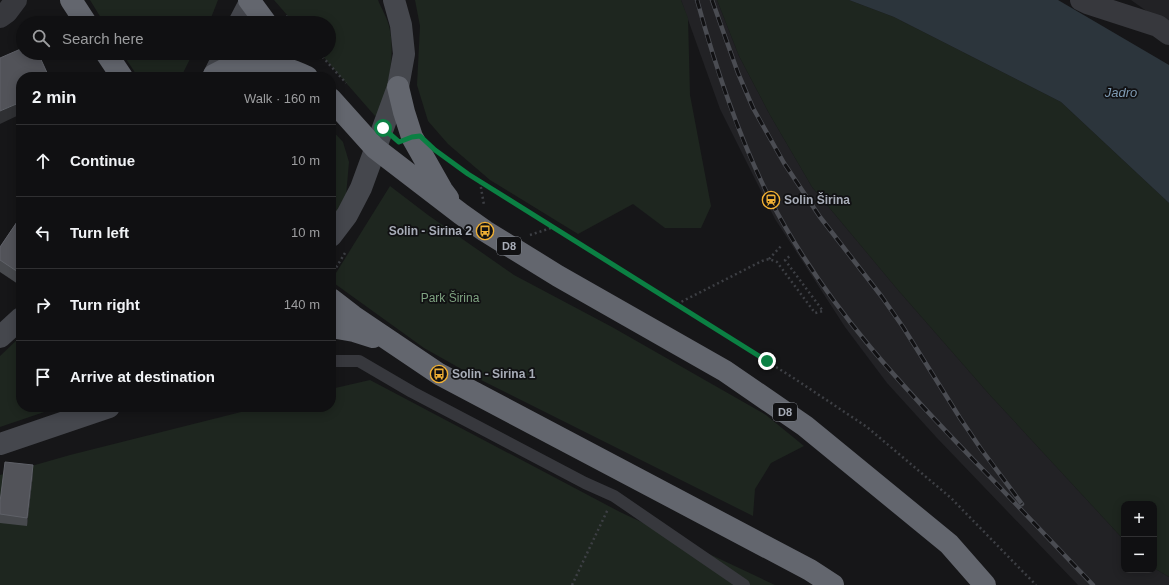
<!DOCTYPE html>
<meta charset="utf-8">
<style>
:root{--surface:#101012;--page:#1e1e20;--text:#f1f3f6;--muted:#9c9d9f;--line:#303032}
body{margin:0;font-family:Arial,sans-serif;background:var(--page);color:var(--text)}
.controls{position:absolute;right:12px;bottom:12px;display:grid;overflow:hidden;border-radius:8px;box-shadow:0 2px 10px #0003}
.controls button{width:36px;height:36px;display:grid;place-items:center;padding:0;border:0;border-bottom:1px solid var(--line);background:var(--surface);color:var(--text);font:20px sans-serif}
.stop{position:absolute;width:12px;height:12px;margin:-9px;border:3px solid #0b8043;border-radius:50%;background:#fff}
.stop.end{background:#0b8043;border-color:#fff;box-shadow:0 1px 4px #0008}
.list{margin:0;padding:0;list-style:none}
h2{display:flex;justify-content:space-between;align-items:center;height:52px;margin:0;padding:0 16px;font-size:17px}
h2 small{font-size:13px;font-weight:400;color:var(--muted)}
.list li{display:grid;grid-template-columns:26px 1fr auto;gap:12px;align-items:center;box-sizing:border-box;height:72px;padding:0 16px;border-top:1px solid var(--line)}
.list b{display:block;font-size:15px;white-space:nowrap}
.list em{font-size:13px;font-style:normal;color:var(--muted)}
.icon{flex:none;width:22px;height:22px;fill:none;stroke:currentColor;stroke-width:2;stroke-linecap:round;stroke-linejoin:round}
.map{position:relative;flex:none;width:1169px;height:585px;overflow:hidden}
.search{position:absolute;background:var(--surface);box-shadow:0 2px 10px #0003;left:16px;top:16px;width:320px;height:44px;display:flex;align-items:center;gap:10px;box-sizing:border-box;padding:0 14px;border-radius:22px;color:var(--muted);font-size:15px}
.panel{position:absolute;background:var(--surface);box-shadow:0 2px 10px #0003;left:16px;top:72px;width:320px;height:340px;border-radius:16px}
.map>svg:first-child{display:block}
.built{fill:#222225}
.green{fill:#1e261f}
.water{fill:#2c353c}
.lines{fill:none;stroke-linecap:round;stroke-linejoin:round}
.path{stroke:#3d3f44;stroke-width:2.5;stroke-dasharray:2 3;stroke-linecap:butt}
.lane{stroke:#37383d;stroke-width:12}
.street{stroke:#37383d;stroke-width:22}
.secondary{stroke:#45474d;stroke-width:22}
.highway{stroke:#63666e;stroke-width:22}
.rail-casing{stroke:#4a4c52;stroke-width:4.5}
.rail{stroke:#111113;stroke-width:3;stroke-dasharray:9;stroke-linecap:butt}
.wall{fill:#47494d}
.shaded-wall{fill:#2f3033}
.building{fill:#525359;stroke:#5f6168}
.route{stroke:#0b8043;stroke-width:5}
.labels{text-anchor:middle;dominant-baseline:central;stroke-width:3.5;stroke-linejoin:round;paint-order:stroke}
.shield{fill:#111113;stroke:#7b7e86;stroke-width:1}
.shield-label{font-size:11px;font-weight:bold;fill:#a8adb8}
.poi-label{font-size:12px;font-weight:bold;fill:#a8adb8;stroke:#111113;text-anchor:start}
.park-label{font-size:12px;fill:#7fa381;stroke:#111113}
.water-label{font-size:13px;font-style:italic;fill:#7f9bb3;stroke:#111113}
</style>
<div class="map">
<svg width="1169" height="585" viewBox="0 0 1169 585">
<rect width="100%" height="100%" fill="#161618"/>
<path class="built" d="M681 0H717L739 56 770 115 812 187 898 290 989 394 1124 540V570H1154V568L1169 577V585H1078L937 438 887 383 845 327 775 219 720 109Z
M1131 0H1169V27Z"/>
<path class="green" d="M90 0H218L209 23H104Z
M274 0H378C381 8 387 17 389 26 396 54 388 85 381 113L375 116 320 53H329V23H294Z
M415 0H681L688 18 690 95 711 206 701 228H665L633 204 578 234 490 180 448 144 428 121 417 85 420 26Z
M717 0H849L894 17 1061 102 1169 203V577L1154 568V504H1124V540L989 394 898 290 812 187 770 115 739 56Z
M122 53H193L181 77H138Z
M331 129 343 142 349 162 346 196 331 222Z
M390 186 428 215 514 275 612 327 766 415 804 446 771 463 755 489 753 516 479 379 424 348 331 281Z
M21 336V407H59L0 427V356Z
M370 380 620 512 775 585H0V475L70 455 261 407H331V389Z"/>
<path class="water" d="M849 0H1058L1169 65V203L1061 102 894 17Z"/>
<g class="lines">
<path class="path" d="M286 16 293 23
M319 53 346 83
M451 161 468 174 792 377 867 427 951 498 1036 585
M480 182 484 205
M530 235 554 227
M769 259 782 245
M331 276 345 253
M677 304 762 261 769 259 777 262 815 313 823 311 785 260 790 256
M572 585 608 509"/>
<path class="lane" d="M331 361H359L412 392 585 483 614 496 744 585"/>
<path class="street" d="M1081 0 1087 3 1158 26 1169 34
M0 17 7 12 16 0"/>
<path class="secondary" d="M239 23 251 0
M213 77 225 53
M331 236 347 215 361 188 398 87 404 54 401 25 394 0
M0 337 21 318
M0 444 109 407"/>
<path class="highway" d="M71 0 86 23
M249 0 266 23
M106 53 122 77
M214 75C244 57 276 62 307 77
M398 87 404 112 412 137 442 190 448 198
M331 99 375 148 461 214 485 231 558 276 725 371 805 426 949 544 985 585
M331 299 353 316 439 374 810 570 833 585
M331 327 354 331 373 337"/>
<defs>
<path id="rail" d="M697 0C716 69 738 136 770 199 825 306 908 393 991 478 1025 514 1059 549 1093 585
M712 0 738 73 753 108 784 163 820 217 882 297 903 327 960 418 981 449 1022 504"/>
</defs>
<use href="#rail" class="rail-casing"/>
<use href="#rail" class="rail"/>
</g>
<path class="wall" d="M21 216V279L18 284 0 272V247Z
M33 474 27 526 0 523V502Z"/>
<path class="shaded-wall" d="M21 102V114L0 124V111Z
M21 266V279L18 284V272Z
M33 465V474L27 526V518Z"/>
<path class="building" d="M23 48V53H38L49 77H21V102L0 111V58Z
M21 216V266L18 272 0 260V247Z
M5 462 33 465 27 518 0 514V502Z"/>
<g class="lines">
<path class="route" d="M383 128 399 142 412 137 420 136 435 150 468 174 767 361"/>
</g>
<defs>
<symbol id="station-ring" viewBox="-11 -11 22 22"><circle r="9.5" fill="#111113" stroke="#f2b134" stroke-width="1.5"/><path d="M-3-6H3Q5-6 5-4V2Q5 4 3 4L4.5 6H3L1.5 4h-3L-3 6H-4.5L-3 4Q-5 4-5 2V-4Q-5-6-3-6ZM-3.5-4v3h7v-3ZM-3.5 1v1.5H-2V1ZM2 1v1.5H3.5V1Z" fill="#f2b134"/></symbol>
<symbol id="bus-ring" viewBox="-11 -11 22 22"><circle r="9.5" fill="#111113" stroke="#f2b134" stroke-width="1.5"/><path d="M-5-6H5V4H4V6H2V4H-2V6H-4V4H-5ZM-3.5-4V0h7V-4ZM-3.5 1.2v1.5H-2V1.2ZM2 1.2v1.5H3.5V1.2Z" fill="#f2b134"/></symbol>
</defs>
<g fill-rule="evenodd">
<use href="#station-ring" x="761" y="190" width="20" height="20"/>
<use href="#bus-ring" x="475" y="221" width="20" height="20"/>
<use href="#bus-ring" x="429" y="364" width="20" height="20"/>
</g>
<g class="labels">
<g class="shield">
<rect x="497" y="237" width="24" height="18" rx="3"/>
<rect x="773" y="403" width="24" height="18" rx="3"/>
</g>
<g class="shield-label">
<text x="509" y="246">D8</text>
<text x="785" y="412">D8</text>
</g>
<g class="poi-label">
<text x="784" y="200">Solin Širina</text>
<text x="472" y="231" text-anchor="end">Solin - Sirina 2</text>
<text x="452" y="374">Solin - Sirina 1</text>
</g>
<g class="park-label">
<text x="450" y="298">Park Širina</text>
</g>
<g class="water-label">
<text x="1121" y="92">Jadro</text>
</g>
</g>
</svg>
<div class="controls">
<button>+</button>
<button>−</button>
</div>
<div class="stop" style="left:383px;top:128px"></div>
<div class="stop end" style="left:767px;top:361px"></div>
<div class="search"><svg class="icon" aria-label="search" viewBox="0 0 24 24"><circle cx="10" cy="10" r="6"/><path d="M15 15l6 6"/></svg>Search here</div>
<section class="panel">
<h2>2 min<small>Walk · 160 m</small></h2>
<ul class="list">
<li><svg class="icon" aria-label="ahead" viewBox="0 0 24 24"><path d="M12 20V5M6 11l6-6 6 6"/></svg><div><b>Continue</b></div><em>10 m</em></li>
<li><svg class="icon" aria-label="left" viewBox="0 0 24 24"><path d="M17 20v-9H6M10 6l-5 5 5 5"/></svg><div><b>Turn left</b></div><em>10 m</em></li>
<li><svg class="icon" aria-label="right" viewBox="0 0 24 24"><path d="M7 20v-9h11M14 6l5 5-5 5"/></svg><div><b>Turn right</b></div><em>140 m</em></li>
<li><svg class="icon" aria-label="arrive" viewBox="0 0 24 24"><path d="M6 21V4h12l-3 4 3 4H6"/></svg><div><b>Arrive at destination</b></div></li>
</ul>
</section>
</div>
